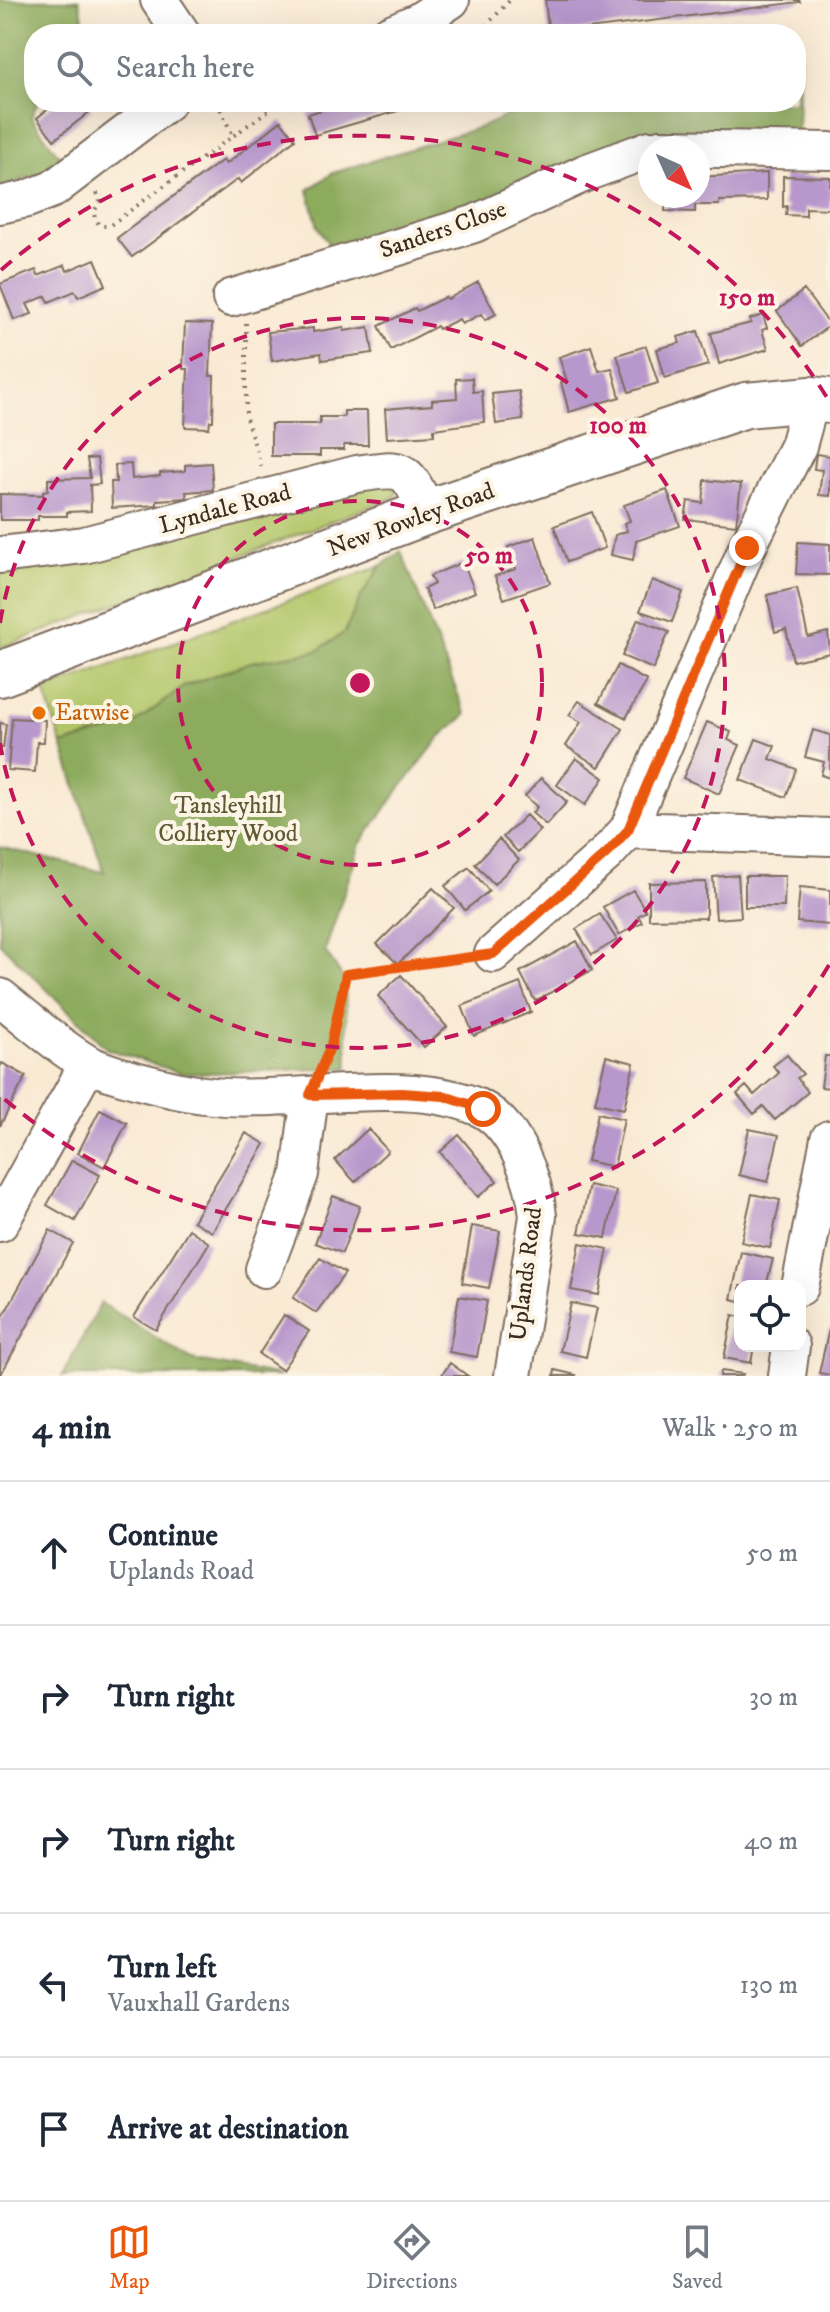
<!DOCTYPE html>
<meta charset="utf-8">
<style>
:root{--surface:#fff;--page:#f2f2f3;--text:#1f2937;--muted:#747a83;--line:#e0e1e3;--accent:#ea580c}
body{margin:0;font-family:"IM FELL DW Pica",serif;background:var(--page);color:var(--text)}
.controls{position:absolute;right:24px;bottom:24px;display:grid;overflow:hidden;border-radius:16px;box-shadow:0 8px 32px #0002}
.controls button{width:72px;height:72px;display:grid;place-items:center;padding:0;border:0;border-bottom:2px solid var(--line);background:var(--surface);color:var(--text);font:40px sans-serif}
.compass{position:absolute;left:638px;top:136px;width:72px;height:72px;border-radius:50%;background:var(--surface);box-shadow:0 8px 32px #0002;rotate:135deg}
.stop{position:absolute;width:24px;height:24px;margin:-18px;border:6px solid #ea580c;border-radius:50%;background:#fff}
.stop.end{background:#ea580c;border-color:#fff;box-shadow:0 2px 8px #0008}
.list{margin:0;padding:0;list-style:none}
h2{display:flex;justify-content:space-between;align-items:center;height:104px;margin:0;padding:0 32px;font-size:34px}
h2 small{font-size:26px;font-weight:400;color:var(--muted)}
.list li{display:grid;grid-template-columns:52px 1fr auto;gap:24px;align-items:center;box-sizing:border-box;height:144px;padding:0 32px;border-top:2px solid var(--line)}
.list b{display:block;font-size:30px;white-space:nowrap}
.list p{margin:0;font-size:26px;white-space:nowrap;color:var(--muted)}
.list em{font-size:26px;font-style:normal;color:var(--muted)}
.icon{flex:none;width:44px;height:44px;fill:none;stroke:currentColor;stroke-width:2;stroke-linecap:round;stroke-linejoin:round}
.map{position:relative;flex:none;width:830px;height:1376px;overflow:hidden}
.search{position:absolute;background:var(--surface);box-shadow:0 8px 32px #0002;left:24px;right:24px;top:24px;height:88px;display:flex;align-items:center;gap:20px;box-sizing:border-box;padding:0 28px;border-radius:32px;color:var(--muted);font-size:30px}
.sheet{height:824px;background:var(--surface)}
nav{display:flex;justify-content:space-around;align-items:center;box-sizing:border-box;height:112px;border-top:2px solid var(--line);background:var(--surface);font-size:22px;color:var(--muted)}
nav a{display:grid;justify-items:center;gap:4px}
nav .on{color:var(--accent)}
.map>svg:first-child{display:block}
.green{fill:#b2c669;stroke:#767844;stroke-width:2}
.forest{fill:#8dab5d;stroke:#646a3e;stroke-width:2}
.building{fill:#b897cc}
.lines{fill:none;stroke-linecap:round;stroke-linejoin:round}
.minor-casing{stroke:#7e6d5e;stroke-width:40}
.major-casing{stroke:#7e6d5e;stroke-width:48}
.path{stroke:#7e6d5e;stroke-width:4;stroke-dasharray:2 6;stroke-linecap:butt}
.minor{stroke:#fff;stroke-width:36}
.major{stroke:#fff;stroke-width:44}
.route{stroke:#ea580c;stroke-width:10}
.ring{fill:none;stroke:#c2185b;stroke-width:4;stroke-dasharray:14 10}
.food-dot{fill:#e8710a;stroke:#fcf5e5;stroke-width:3}
.labels{text-anchor:middle;dominant-baseline:central;stroke-width:8;stroke-linejoin:round;paint-order:stroke}
.street-label{font-size:24px;fill:#3b2a1e;stroke:#fcf5e5}
.food-label{font-size:24px;fill:#c56008;stroke:#fcf5e5;text-anchor:start}
.park-label{font-size:24px;fill:#5f5934;stroke:#fcf5e5}
.centre{fill:#c2185b;stroke:#fcf5e5;stroke-width:4}
.ring-label{font-size:24px;text-anchor:middle;font-weight:bold;fill:#c2185b;stroke:#fcf5e5;stroke-width:8;stroke-linejoin:round;paint-order:stroke}
</style>
<div class="map">
<svg width="830" height="1376" viewBox="0 0 830 1376">
<rect width="100%" height="100%" fill="#fcf5e5"/>
<filter id="ink" filterUnits="userSpaceOnUse"><feTurbulence type="fractalNoise" baseFrequency=".0125" numOctaves="2"/><feDisplacementMap in="SourceGraphic" scale="16" xChannelSelector="R" yChannelSelector="G"/><feConvolveMatrix kernelMatrix="1 2 1 2 8 2 1 2 1" color-interpolation-filters="sRGB"/></filter>
<filter id="wash" filterUnits="userSpaceOnUse"><feTurbulence type="fractalNoise" baseFrequency=".006" numOctaves="4" result="noise"/><feDisplacementMap in="SourceGraphic" scale="32" xChannelSelector="R" yChannelSelector="G"/><feGaussianBlur stdDeviation="1.8" result="paint"/><feColorMatrix in="noise" values="0 0 0 0 0 0 0 0 0 0 0 0 0 0 0 0 0 1.4 0 .05"/><feComposite in="paint" operator="in"/></filter>
<g filter="url(#wash)">
<rect width="100%" height="100%" fill="#f9ead4"/>
<path class="green" d="M393 479 398 488 395 497 0 648V567Z
M381 566 360 598 345 632 317 651 251 662 185 686 135 723 62 745 44 690Z"/>
<path class="forest" d="M0 0H79L83 17 74 34H34V102H38L31 117 65 164 3 187H0Z
M796 55H800L798 133 681 131 479 207 336 256 318 227 308 190 333 173 484 126 537 102H796Z
M401 551 466 715 441 736 396 794 360 844 325 951 345 981 348 1068 183 1074 107 1049 0 943V847L104 872 62 745 135 723 185 686 251 662 317 651 345 632 360 598 381 566Z
M101 1303 192 1360 281 1376H62Z"/>
<g id="blocks">
<path class="building" d="M545 0H799L800 2 549 34Z
M57 102H86L92 110 54 140 37 118Z
M349 102H425V103L315 135 308 114Z
M281 121 295 139 241 183 238 179 132 257 117 238 223 160 226 164Z
M767 173V200L719 201V205H695V212L665 211 666 196H698V177Z
M783 176 830 177V209L806 208V216L786 215 787 206 783 207Z
M95 259 106 285 78 297 75 291 49 302 46 296 27 304 32 314 14 320 0 284 36 270 38 276 65 265 67 271Z
M478 282 496 314 485 320 481 314 462 324 459 319 439 329 437 326 391 350 379 326 415 308 417 311 445 297 448 299Z
M804 290 830 325 802 346 777 311Z
M763 315 767 328 762 330 768 349 719 364 711 333 751 323 750 319Z
M185 323 212 324 210 376H214L213 421H210L209 428 185 427 188 369H183Z
M344 327V331L369 327 373 353 322 360 321 353 272 361 268 332 313 328V332Z
M698 331 708 365 665 378 657 349 680 343 678 337Z
M591 346 599 371 612 368 620 397 569 412 561 382 567 381 559 357Z
M646 346 658 383 629 392 617 355Z
M472 378 473 392 482 391 484 422 434 429V435L387 438 385 409 432 405V400L457 398 456 379Z
M519 391 523 420 496 424 492 394Z
M344 411H367L368 445H344V450H320V456H271V424H320V417H344Z
M816 454 830 456V496L819 495 822 470 814 469Z
M97 458 100 484 90 485 91 511 67 512V516H38V520H0V494L43 495V491L48 490V479L90 478 87 459Z
M211 463 213 490 186 492 187 498 157 500V505L112 508 111 482H116L115 465 131 464 132 479 160 476V473L185 471V465Z
M705 480 741 484 736 525 685 519 688 501 703 503Z
M667 490 680 526 636 541 633 560 611 555 615 535 627 531 624 523 630 521 624 505Z
M592 512 605 548 567 562 554 526Z
M535 537 550 583 504 599 495 576 516 569 508 547Z
M798 542 830 544V575L796 574Z
M463 562 475 592 433 610 424 589 434 584 430 576Z
M652 580 683 592 672 622 640 611Z
M797 588 808 637 828 632 830 653 793 661 786 629 775 632 767 595Z
M638 619 669 632 653 669 622 656Z
M618 665 647 681 626 718 598 703Z
M579 701 623 729 599 767 566 746 581 722 569 715Z
M12 718 45 720 44 742H37L35 772 8 770Z
M707 722 731 732 728 740 740 745 719 794 683 778Z
M0 723 6 724 3 748H0Z
M813 730 830 735V778L821 775 824 762 805 757Z
M756 739 775 746 770 759 796 769 786 797 740 780Z
M576 758 604 778 585 805 557 785Z
M541 778 567 802 546 825 532 813 537 807 525 796Z
M526 815 540 830 518 852 503 837Z
M499 839 519 860 494 884 475 864Z
M469 867 489 891 465 910 445 886Z
M738 875 741 917 716 919 713 877Z
M745 876H785L784 907H745Z
M706 882V918L649 919V883Z
M800 887 830 890V925L797 922Z
M433 888 454 908 398 964 377 944Z
M633 890 646 911 638 916 642 922 619 935 603 907Z
M600 914 617 940 592 955 576 929Z
M577 941 592 970 535 1001 520 972Z
M401 975 447 1027 424 1047 378 996Z
M520 983 531 1012 474 1036 462 1006Z
M787 1055 803 1074 797 1078 808 1092 775 1120 763 1106 754 1114 737 1094 746 1086 754 1095 779 1073 773 1066Z
M606 1056 634 1063 624 1109 595 1103Z
M825 1056H830V1088L821 1087Z
M2 1063 26 1076 0 1126V1067Z
M100 1109 127 1123 104 1167 78 1153Z
M598 1113 624 1119 614 1167 587 1161Z
M368 1129 388 1151 355 1182 335 1160Z
M749 1129 779 1135 768 1182 739 1175Z
M246 1133 265 1144 212 1232 193 1221Z
M459 1135 497 1181 478 1197 440 1152Z
M72 1160 100 1175 75 1221 47 1205Z
M589 1185 616 1191 606 1238 579 1233Z
M752 1194 780 1200 770 1248 741 1242Z
M333 1196 360 1206 342 1253 315 1243Z
M472 1226 500 1231 489 1288 462 1283Z
M189 1229 209 1243 156 1330 134 1317Z
M50 1230 73 1243 0 1376V1322Z
M580 1243 608 1249 599 1295 571 1290Z
M741 1252 773 1259 766 1286H740V1301L731 1299Z
M320 1258 345 1273 316 1313 293 1298Z
M459 1296 487 1301 477 1357 449 1352Z
M571 1303 597 1308 586 1357 560 1351Z
M284 1315 309 1331 282 1370 259 1354Z
M733 1315 740 1317V1346H754L751 1363 724 1358Z
M829 1329H830V1375L819 1373Z
M450 1363 468 1376H441Z
M555 1370 576 1375 575 1376H554Z
M721 1371 743 1374 742 1376H720Z"/>
</g>
</g>
<g filter="url(#ink)">
<use href="#blocks" fill-opacity="0" stroke="#7e6d5e" stroke-width="2"/>
<g class="lines">
<defs>
<path id="minor" d="M159 0 182 34
M389 34 419 21 451 0
M660 148 830 151
M0 205 27 199 53 189 167 102
M231 298 474 224 585 173 650 149
M0 555 84 545 357 474C407 466 406 468 427 512
M628 830 747 548 798 446 811 399
M493 954 607 853 628 830 830 837
M0 997C28 1019 56 1045 87 1063 109 1075 178 1092 204 1095 286 1106 406 1074 480 1108 515 1125 535 1181 538 1216L513 1376
M0 1223 88 1064
M264 1269 300 1174 310 1095
M800 1287 829 1139
M787 1376 791 1346"/>
<path id="major" d="M0 674 427 512 746 405 811 399 830 401"/>
</defs>
<use href="#minor" class="minor-casing"/>
<use href="#major" class="major-casing"/>
<path class="path" d="M472 34 487 25 510 0
M217 102 233 136
M97 193 100 201 94 212 95 220 101 226H109L277 104 284 102
M246 323V418L262 468
M323 1063 331 1045 346 974 464 958"/>
<use href="#minor" class="minor"/>
<use href="#major" class="major"/>
</g>
</g>
<g class="lines" filter="url(#ink)">
<path class="route" d="M483 1109 444 1096 402 1093 310 1095 331 1045 346 974 493 954 607 853 628 830 747 548"/>
</g>
<g class="ring">
<circle cx="360" cy="683" r="182"/>
<path d="M0 623A365 365 0 1 1 0 743"/>
<path d="M829 965A547 547 0 0 1 1 1096M1 270A547 547 0 0 1 829 401"/>
</g>
<circle class="food-dot" cx="39" cy="713" r="8"/>
<g class="labels">
<g class="street-label">
<text transform="translate(443 230) rotate(-19)">Sanders Close</text>
<text transform="translate(225 509) rotate(-15)">Lyndale Road</text>
<text transform="translate(411 520) rotate(-20)">New Rowley Road</text>
<text transform="translate(526 1274) rotate(-83)">Uplands Road</text>
</g>
<g class="food-label">
<text x="55" y="713">Eatwise</text>
</g>
<g class="park-label">
<text x="228" y="806">Tansleyhill<tspan x="228" dy="28">Colliery Wood</tspan></text>
</g>
</g>
<circle cx="360" cy="683" r="12" class="centre"/>
<g class="ring-label">
<text x="747" y="305">150 m</text>
<text x="618" y="433">100 m</text>
<text x="489" y="563">50 m</text>
</g>
</svg>
<div class="controls">
<button><svg class="icon" aria-label="locate" viewBox="0 0 24 24"><circle cx="12" cy="12" r="6"/><path d="M12 2v4M12 18v4M2 12h4M18 12h4"/></svg></button>
</div>
<svg class="compass" viewBox="-18 -18 36 36"><path d="M0-13l5 13h-10z" fill="#e53935"/><path d="M0 13l5-13h-10z" fill="#747a83"/></svg>
<div class="stop" style="left:483px;top:1109px"></div>
<div class="stop end" style="left:747px;top:548px"></div>
<div class="search"><svg class="icon" aria-label="search" viewBox="0 0 24 24"><circle cx="10" cy="10" r="6"/><path d="M15 15l6 6"/></svg>Search here</div>
</div>
<section class="sheet">
<h2>4 min<small>Walk · 250 m</small></h2>
<ul class="list">
<li><svg class="icon" aria-label="ahead" viewBox="0 0 24 24"><path d="M12 20V5M6 11l6-6 6 6"/></svg><div><b>Continue</b><p>Uplands Road</p></div><em>50 m</em></li>
<li><svg class="icon" aria-label="right" viewBox="0 0 24 24"><path d="M7 20v-9h11M14 6l5 5-5 5"/></svg><div><b>Turn right</b></div><em>30 m</em></li>
<li><svg class="icon" aria-label="right" viewBox="0 0 24 24"><path d="M7 20v-9h11M14 6l5 5-5 5"/></svg><div><b>Turn right</b></div><em>40 m</em></li>
<li><svg class="icon" aria-label="left" viewBox="0 0 24 24"><path d="M17 20v-9H6M10 6l-5 5 5 5"/></svg><div><b>Turn left</b><p>Vauxhall Gardens</p></div><em>130 m</em></li>
<li><svg class="icon" aria-label="arrive" viewBox="0 0 24 24"><path d="M6 21V4h12l-3 4 3 4H6"/></svg><div><b>Arrive at destination</b></div></li>
</ul>
</section>
<nav>
<a class="on"><svg class="icon" aria-label="map" viewBox="0 0 24 24"><path d="M3 6l6-2 6 2 6-2v14l-6 2-6-2-6 2zM9 4v14M15 6v14"/></svg>Map</a>
<a><svg class="icon" aria-label="directions" viewBox="0 0 24 24"><path d="M12 3l9 9-9 9-9-9zM9 14v-3h6M13 9l2 2-2 2"/></svg>Directions</a>
<a><svg class="icon" aria-label="saved" viewBox="0 0 24 24"><path d="M7 4h10v16l-5-4-5 4z"/></svg>Saved</a>
</nav>
